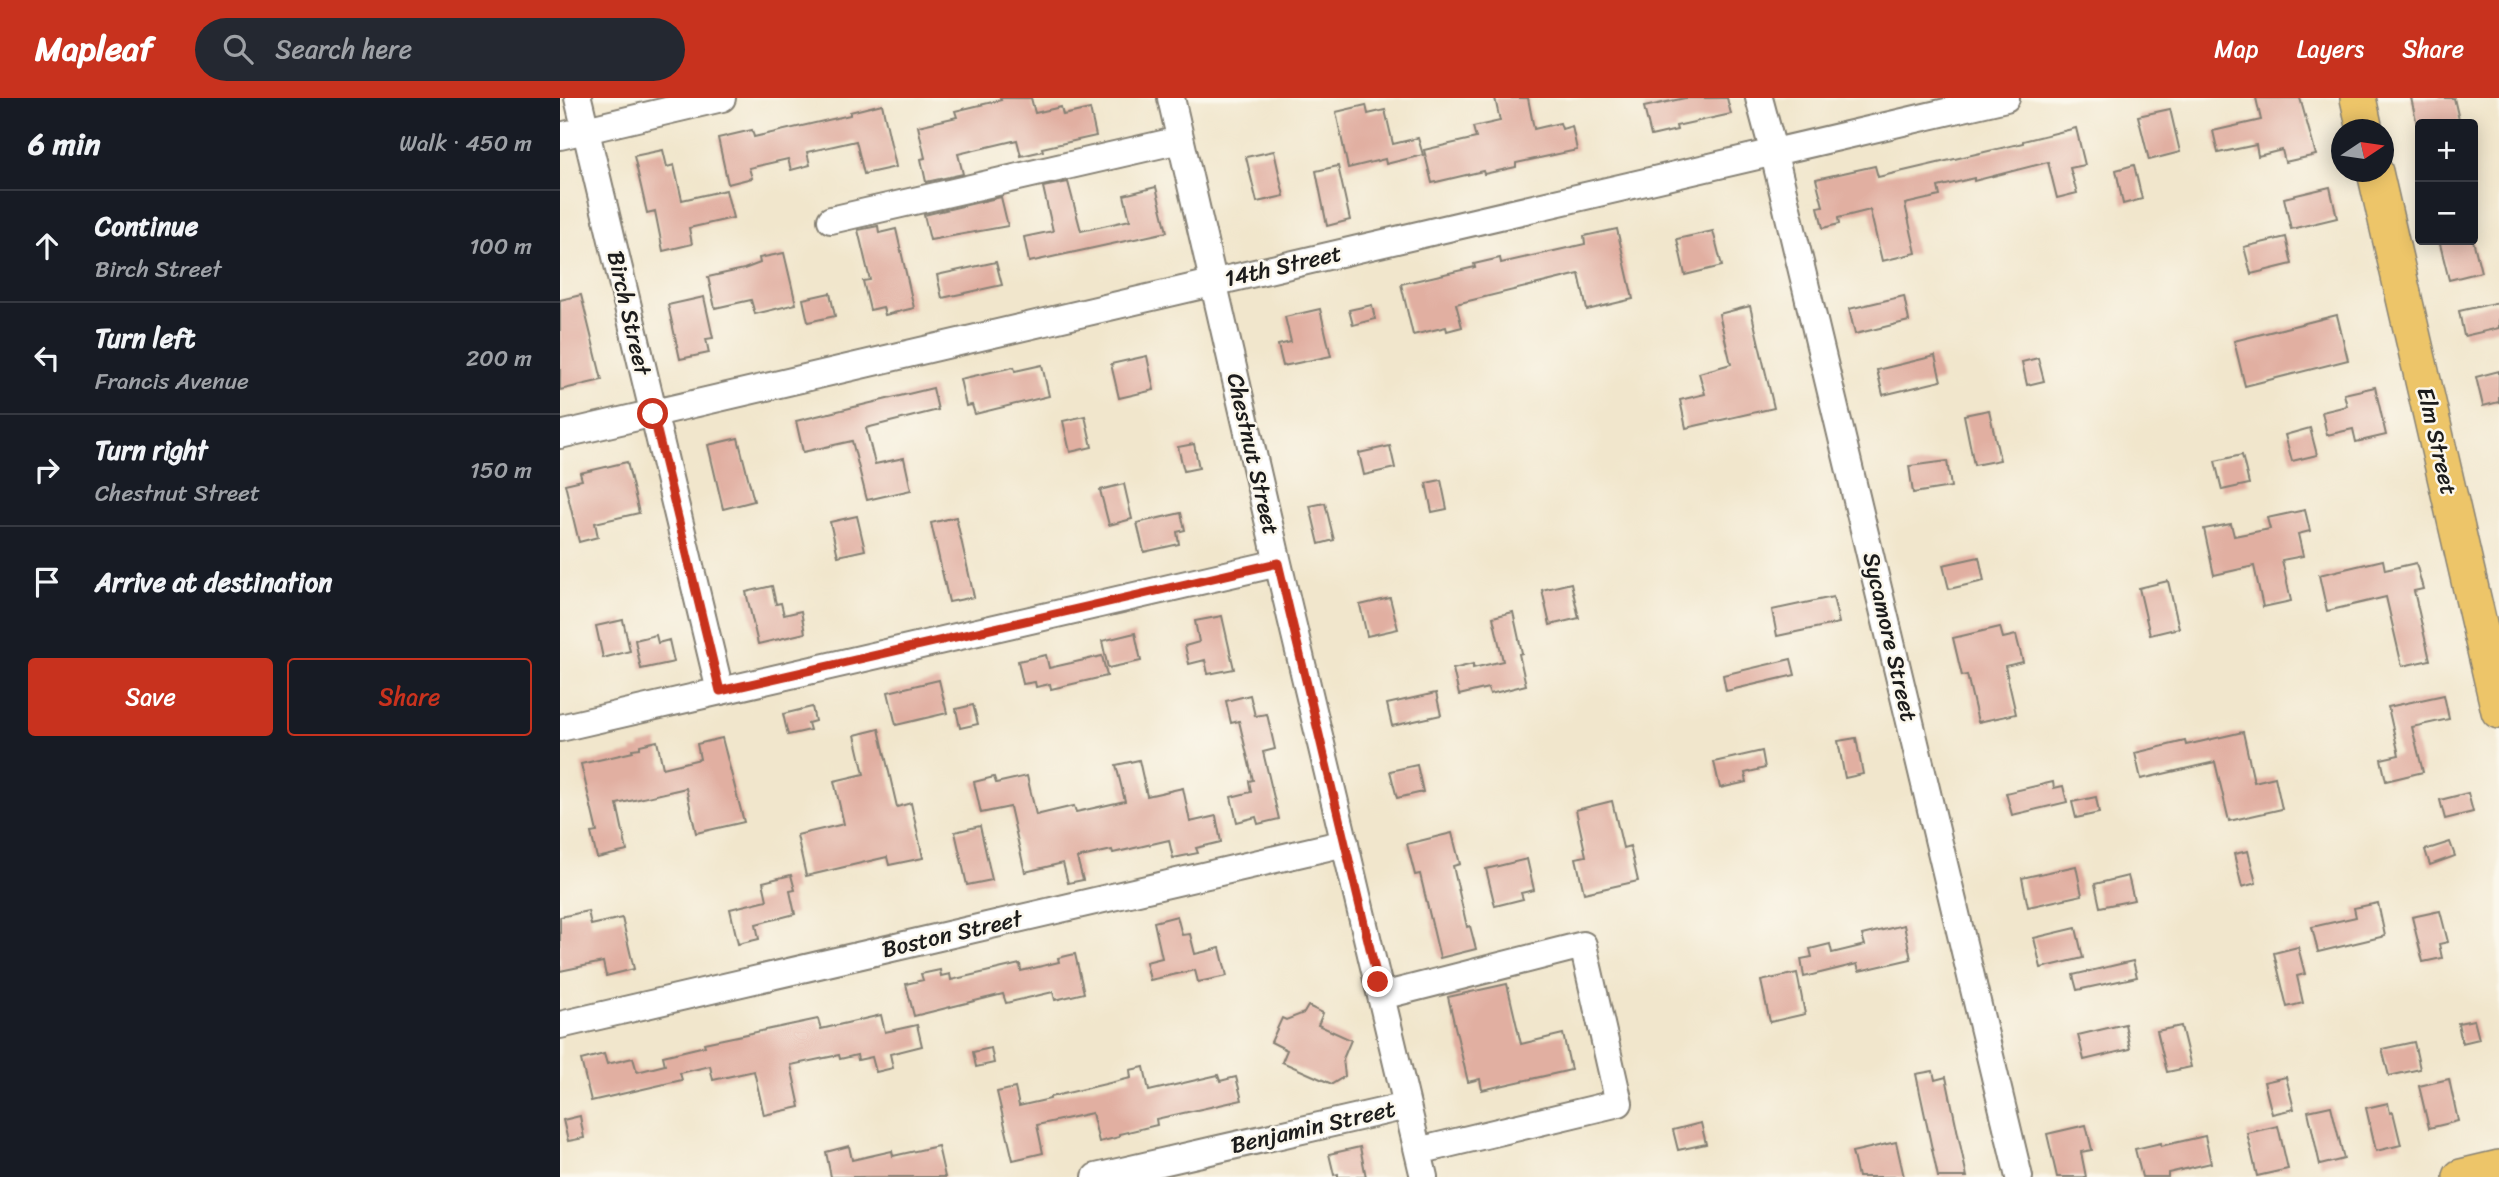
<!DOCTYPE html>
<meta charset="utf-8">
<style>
:root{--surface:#171b24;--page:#242831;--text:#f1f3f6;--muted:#9ea1a6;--line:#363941;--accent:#c8321e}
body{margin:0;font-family:Sriracha,sans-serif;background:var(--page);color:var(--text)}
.controls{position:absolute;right:21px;top:21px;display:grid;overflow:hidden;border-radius:7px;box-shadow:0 4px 18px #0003}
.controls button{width:63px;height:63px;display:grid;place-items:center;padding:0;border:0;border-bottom:2px solid var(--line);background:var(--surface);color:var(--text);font:35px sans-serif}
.compass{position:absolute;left:1771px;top:21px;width:63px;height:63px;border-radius:50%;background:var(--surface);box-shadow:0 4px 18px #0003;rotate:77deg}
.stop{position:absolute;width:21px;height:21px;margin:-16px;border:5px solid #c8321e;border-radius:50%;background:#fff}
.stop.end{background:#c8321e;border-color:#fff;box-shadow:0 2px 7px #0008}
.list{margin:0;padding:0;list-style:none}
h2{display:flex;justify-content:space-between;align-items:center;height:91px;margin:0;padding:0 28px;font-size:30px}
h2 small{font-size:23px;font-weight:400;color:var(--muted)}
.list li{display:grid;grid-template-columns:46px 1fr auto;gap:21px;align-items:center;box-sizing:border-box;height:112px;padding:0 28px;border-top:2px solid var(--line)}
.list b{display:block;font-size:26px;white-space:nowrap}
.list p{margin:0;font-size:23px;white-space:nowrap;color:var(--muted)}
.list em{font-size:23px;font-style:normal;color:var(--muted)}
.actions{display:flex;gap:14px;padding:21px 28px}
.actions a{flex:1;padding:16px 0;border:2px solid var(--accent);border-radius:7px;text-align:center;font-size:24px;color:var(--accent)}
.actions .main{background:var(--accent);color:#fff}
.icon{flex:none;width:38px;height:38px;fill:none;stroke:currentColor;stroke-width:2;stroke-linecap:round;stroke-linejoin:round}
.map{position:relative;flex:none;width:1939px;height:1079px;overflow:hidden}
header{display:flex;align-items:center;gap:42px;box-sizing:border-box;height:98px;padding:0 35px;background:var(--accent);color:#fff}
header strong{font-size:33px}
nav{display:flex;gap:38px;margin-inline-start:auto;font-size:24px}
.search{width:490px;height:63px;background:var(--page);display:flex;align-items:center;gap:18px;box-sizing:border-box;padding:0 24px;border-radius:38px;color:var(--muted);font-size:26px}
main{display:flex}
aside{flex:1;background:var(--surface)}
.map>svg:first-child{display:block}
.building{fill:#e1afa1}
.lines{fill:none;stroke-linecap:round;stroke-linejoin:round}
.minor-casing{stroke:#868174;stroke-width:30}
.major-casing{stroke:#868174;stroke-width:38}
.minor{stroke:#fff;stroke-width:26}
.major{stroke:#edc569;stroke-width:35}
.route{stroke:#c8321e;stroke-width:9}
.labels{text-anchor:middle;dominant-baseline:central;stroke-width:5;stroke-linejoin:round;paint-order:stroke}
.street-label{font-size:23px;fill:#1c1c1c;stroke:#fbf7ec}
</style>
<header>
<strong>Mapleaf</strong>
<div class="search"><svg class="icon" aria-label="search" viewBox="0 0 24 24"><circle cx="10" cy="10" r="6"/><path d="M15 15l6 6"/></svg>Search here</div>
<nav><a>Map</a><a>Layers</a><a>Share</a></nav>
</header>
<main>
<aside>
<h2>6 min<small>Walk · 450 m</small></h2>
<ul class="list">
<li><svg class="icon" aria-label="ahead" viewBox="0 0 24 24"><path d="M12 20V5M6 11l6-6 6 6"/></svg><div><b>Continue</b><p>Birch Street</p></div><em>100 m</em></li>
<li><svg class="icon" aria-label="left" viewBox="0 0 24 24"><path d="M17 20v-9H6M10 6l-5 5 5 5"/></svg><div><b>Turn left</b><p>Francis Avenue</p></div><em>200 m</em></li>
<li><svg class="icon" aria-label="right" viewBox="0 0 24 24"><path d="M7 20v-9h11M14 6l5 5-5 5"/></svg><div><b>Turn right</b><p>Chestnut Street</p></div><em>150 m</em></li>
<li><svg class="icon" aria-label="arrive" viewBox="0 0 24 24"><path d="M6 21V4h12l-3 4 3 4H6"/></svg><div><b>Arrive at destination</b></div></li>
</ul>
<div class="actions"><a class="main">Save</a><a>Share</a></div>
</aside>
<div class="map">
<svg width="1939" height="1079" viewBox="0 0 1939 1079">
<rect width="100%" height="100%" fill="#fbf7ec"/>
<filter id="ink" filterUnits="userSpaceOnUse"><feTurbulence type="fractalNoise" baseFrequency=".0143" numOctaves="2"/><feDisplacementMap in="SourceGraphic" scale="14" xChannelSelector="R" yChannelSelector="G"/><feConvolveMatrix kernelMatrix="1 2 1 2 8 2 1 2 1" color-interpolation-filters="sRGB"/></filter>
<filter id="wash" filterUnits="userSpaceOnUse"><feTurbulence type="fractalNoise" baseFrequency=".00686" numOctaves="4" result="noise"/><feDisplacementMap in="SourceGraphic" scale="28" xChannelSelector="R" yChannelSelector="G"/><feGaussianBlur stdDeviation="1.57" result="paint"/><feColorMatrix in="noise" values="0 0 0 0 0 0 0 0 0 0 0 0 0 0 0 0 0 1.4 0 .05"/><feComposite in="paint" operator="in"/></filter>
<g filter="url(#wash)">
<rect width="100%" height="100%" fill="#f1e6cc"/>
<g id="blocks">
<path class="building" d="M440 0H471L475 15 501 9 503 17 530 11 536 38 482 50 483 53 461 58 457 42 398 56 403 76 366 84 361 61 365 60 358 28 397 19 395 13 441 2Z
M935 0H968L974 31 1000 25 1002 31 1012 28 1017 52 956 65V69L924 76 923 73 872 85 864 52 916 40 913 29 940 23Z
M1125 0H1167L1171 16 1116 28 1117 32 1091 38 1084 9Z
M1696 0H1740L1756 57 1725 64 1722 52 1698 58 1696 47 1658 55 1653 33 1701 22Z
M1851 0H1894L1900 26H1857Z
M322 6 336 69 304 76 296 43 247 54 250 67 231 72 228 61 189 70 192 80 168 86 158 40 192 32 194 39 290 17V14Z
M806 7 808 16 825 12 833 46 858 40 863 57 826 66 825 61 788 70 776 14Z
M1610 11 1620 54 1589 62 1578 18Z
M1516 30 1525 67 1510 70 1517 95 1497 100 1488 64 1414 83V80L1378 89 1380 98 1345 106 1356 155 1322 163 1310 112 1278 120 1279 126 1263 130 1258 109 1263 108 1256 81 1315 68 1318 79 1463 45V43Z
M103 52 107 69 114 67 122 102 166 92 173 120 129 130 132 146 103 153 95 113 87 115 74 58Z
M714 53 724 98 697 104 686 59Z
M1574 67 1582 101 1563 106 1556 72Z
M778 68 790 122 767 128 756 73Z
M508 84 521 133 570 122 564 97 596 89 607 134 469 164 464 139 493 133 483 89Z
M1770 89 1777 120 1731 131 1724 100Z
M441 99 448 128 370 142 364 117Z
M318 128 319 135 336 131 354 210 325 217 323 209 310 212 303 183 310 182 298 132Z
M1057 131 1073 201 1027 212 1019 176 896 206 902 229 887 233 886 229 853 237 841 186 915 169 914 166 940 160 941 165 1025 146 1024 138Z
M1153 133 1162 168 1125 177 1117 141Z
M1726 139 1732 166 1691 176 1684 149Z
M1879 142H1913L1921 174 1889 182Z
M224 155 236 206 195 216 191 202 155 210 148 179 184 171 200 165 199 160Z
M436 164 442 187 382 200 377 177Z
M270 195 275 218 248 224 243 201Z
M21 197 42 282 0 292V202Z
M1344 198 1349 223 1295 236 1289 211Z
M144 199 153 240 146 241 149 255 120 261 108 207Z
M1939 204V230L1904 238 1899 213Z
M812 207 815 221 793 227 789 212Z
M1190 208 1214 310 1126 330 1120 302 1145 296 1139 275 1171 266 1159 216Z
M760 211 771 258 723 268 718 247 731 244 725 219Z
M1777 217 1788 262 1685 288 1674 243Z
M587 258 594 292 559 300 551 266Z
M1375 258 1381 283 1323 297 1317 272Z
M1478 260 1484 283 1467 287 1462 264Z
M482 267 489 298 415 316 412 307 406 308 400 281 454 269 455 273Z
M1939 273V304L1923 308 1916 279Z
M1815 289 1826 337 1796 344 1793 331 1767 337 1762 314 1787 308 1784 296Z
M373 290 378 312 306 330 315 366 344 360 351 392 307 402 292 343 243 354 236 323Z
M1429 312 1440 362 1414 367 1404 317Z
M525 318 532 349 510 354 503 323Z
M1750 330 1757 357 1732 363 1725 337Z
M178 340 194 403 163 411 148 347Z
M634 346 639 370 624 373 618 349Z
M830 348 835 370 804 377 799 355Z
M1682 357 1689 386 1662 392 1655 363Z
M1387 363 1391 389 1353 395 1349 368Z
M67 364 79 415 35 425 38 439 19 444 5 386 22 382 20 375Z
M881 382 887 411 872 414 866 385Z
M564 386 572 421 549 427 540 392Z
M765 405 774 442 759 446 750 408Z
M1745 412 1750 433 1738 436 1743 458 1722 462 1731 503 1703 509 1694 468 1654 477 1644 431 1671 426 1674 438 1710 431 1707 420Z
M621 415 625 432 617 434 619 446 584 454 577 425Z
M297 418 305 452 278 458 270 424Z
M396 419 414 499 389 504 371 425Z
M1419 459 1424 483 1389 491 1383 467Z
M1823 462 1825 472 1856 465 1863 491 1854 493 1870 562 1842 568 1826 499 1767 513 1759 477Z
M1608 483 1619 530 1590 537 1579 490Z
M1011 485 1019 520 990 527 982 492Z
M212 488 216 506 221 505 224 517 241 513 245 535 198 546 186 494Z
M1273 499 1279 525 1217 538 1212 512Z
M830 500 838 531 807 538 800 507Z
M953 514 962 555 959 556 966 587 930 596 928 590 899 597 893 571 913 566V570L943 563 933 519Z
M662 518 674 571 648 576 645 562 629 566 625 548 639 544 635 523Z
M63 522 70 553 43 560 36 528Z
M1440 529 1443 540 1456 537 1463 564 1445 568 1456 616 1418 624 1407 577 1402 578 1393 540Z
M575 535 581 563 548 570 542 543Z
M96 537 98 545 109 542 114 564 81 571 75 542Z
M486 557 489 570 542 558 547 578 491 591 490 586 476 589 475 584 463 586 458 563Z
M1231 561 1235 577 1166 593 1163 577Z
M379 582 387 615 336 627 328 594Z
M876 595 881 617 832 628 827 606Z
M690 597 695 618 707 616 715 651 703 654 719 721 698 726 696 719 677 724 671 699 691 694 689 683 693 682 679 623 671 625 666 603Z
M1884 597 1889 621 1852 629 1863 674 1826 683 1821 661 1839 657 1828 609Z
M413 607 418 626 400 630 396 611Z
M252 609 255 623 248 625 250 632 228 637 223 616Z
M319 631 337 709 351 705 363 760 329 767 327 759 246 778 237 737 284 726 274 683 304 676 295 637Z
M1683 634 1694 684 1715 679 1722 711 1669 723 1655 664 1581 681 1575 655 1625 643 1626 647Z
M162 640 184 724 136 735 126 690 57 706 67 753 37 760 31 735 37 734 21 666 73 654 72 651 80 650V647L97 643 103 670 140 661 137 646Z
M1296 640 1303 676 1285 680 1278 643Z
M1202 653 1205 670 1185 675 1187 684 1160 690 1154 664Z
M579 662 587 698 623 690 630 724 656 718 661 744 636 750 638 755 613 760 609 742 553 755 552 752 517 760 523 782 508 785 503 765 465 774 450 709 421 715 414 684 434 679 436 685 467 678 476 717 514 708 516 714 565 703 556 667Z
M857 667 863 694 837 700 830 673Z
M1493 684 1494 690 1503 688 1507 704 1452 717 1446 695Z
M1908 695 1913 714 1885 721 1880 702Z
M1536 699 1539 715 1516 720 1512 704Z
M1052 703 1063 750 1070 748 1078 783 1024 795 1016 760 1026 758 1016 712Z
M420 728 432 782 407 787 395 734Z
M892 735 900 766 893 768 907 829 910 828 916 851 880 860 860 776 855 777 847 746Z
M1890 744 1895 758 1870 767 1865 752Z
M1688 753 1696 785 1682 789 1674 756Z
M967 761 974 792 961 795 963 801 935 808 926 771Z
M1516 768 1522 797 1468 809 1462 780Z
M231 777 235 792 230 793 235 816 196 826 199 841 178 846 170 811 207 802 203 784Z
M1568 778 1574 802 1540 809 1535 786Z
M1818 805 1825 838 1758 854 1752 829 1796 819 1794 810Z
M28 813 31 827 62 820 74 871 46 878 43 864 0 873V819Z
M1880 813 1888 844 1879 846 1882 860 1863 864 1852 819Z
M617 818 622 837 630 836 635 856 660 850 667 878 638 884 635 872 590 882 586 864 602 860 594 824Z
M1344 827 1351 861 1299 873 1297 866 1244 879 1241 861 1252 859 1250 851 1270 846 1272 855 1305 847 1302 837Z
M1516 830 1523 860 1481 870 1474 840Z
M1738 849 1745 876 1737 878 1743 905 1727 909 1714 855Z
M515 856 524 895 495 902 493 894 446 905 443 896 354 918 346 886 363 882 361 876 380 872 381 878 390 876 391 882 460 866 461 873 499 864 498 860Z
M1573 863 1577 879 1517 892 1513 877Z
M1237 875 1245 916 1210 924 1201 883Z
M947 886 961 946 1003 936 1011 972 922 992 920 981 908 984 888 899Z
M748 908 763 915 758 927 791 942 783 961 785 978 772 986 722 964 727 952 711 944 722 920 726 922 744 915Z
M321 917 325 934 357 927 362 948 330 956 333 970 316 974 312 959 298 962 297 957 280 961 279 957 231 967 240 1009 204 1017 194 973 153 982 150 968 120 975 122 982 31 1003 21 962 44 956 47 966 73 960 77 974 105 967 103 958 145 948 144 945 258 921 261 931Z
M1914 922 1919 941 1902 945 1898 925Z
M1565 926 1570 951 1524 962 1518 937Z
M1621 928 1631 969 1607 974 1597 933Z
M1854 944 1860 971 1829 978 1822 951Z
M431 950 434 965 416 969 413 954Z
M584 969 589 993 658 977 660 983 676 979 682 1002 596 1021 597 1027 559 1036V1039L539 1044 532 1015 477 1027 483 1055 453 1062 437 994 455 990 459 1008 490 1001V999L571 980 570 972Z
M1373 973 1375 982 1386 979 1407 1079H1378L1356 976Z
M1726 979 1734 1011 1712 1016 1704 984Z
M1889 981 1898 1023 1869 1030 1859 988Z
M1828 1005 1830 1015 1833 1014 1841 1047 1816 1053 1806 1010Z
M1771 1008 1784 1061 1760 1067 1748 1013Z
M20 1018 24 1040 8 1043 3 1022Z
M1141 1025 1146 1046 1118 1052 1113 1032Z
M1526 1027 1532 1052 1521 1054 1526 1079H1497L1487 1036Z
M1718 1028 1728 1071 1697 1078 1687 1035Z
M1645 1038 1651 1065 1608 1075V1079H1582L1575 1051 1601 1045V1048Z
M1336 1044 1344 1079H1298L1292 1054Z
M289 1048 292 1062 332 1053 333 1058 378 1048 385 1079H271L266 1054Z
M800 1049 806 1079H778V1076L774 1077 769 1056Z"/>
</g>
</g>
<g filter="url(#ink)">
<use href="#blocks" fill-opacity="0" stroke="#868174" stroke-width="2"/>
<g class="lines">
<defs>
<path id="minor" d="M18 0 160 593
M611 0 718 465 864 1079
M1199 0 1214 56 1459 1079
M0 38 162 0
M271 122 620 42
M0 337 1446 0
M0 630 718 465
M822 898 1023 847 1059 1005 858 1053
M0 927 785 745
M536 1079 847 1008"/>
<path id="major" d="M1798 0 1805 32
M1815 74 1939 613
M1901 1079 1939 1070"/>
</defs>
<use href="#minor" class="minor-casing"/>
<use href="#major" class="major-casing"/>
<use href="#minor" class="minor"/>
<use href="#major" class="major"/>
</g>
</g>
<g class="lines" filter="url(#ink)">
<path class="route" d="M93 316 160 593 718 465 818 884"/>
</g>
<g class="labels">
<g class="street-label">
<text transform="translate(723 168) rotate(-13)">14th Street</text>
<text transform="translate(69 215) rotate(77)">Birch Street</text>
<text transform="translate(1877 343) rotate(77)">Elm Street</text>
<text transform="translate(693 356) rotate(77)">Chestnut Street</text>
<text transform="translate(1330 539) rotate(77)">Sycamore Street</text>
<text transform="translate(392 836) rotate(-13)">Boston Street</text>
<text transform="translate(753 1029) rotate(-13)">Benjamin Street</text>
</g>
</g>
</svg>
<div class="controls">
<button>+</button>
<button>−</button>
</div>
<svg class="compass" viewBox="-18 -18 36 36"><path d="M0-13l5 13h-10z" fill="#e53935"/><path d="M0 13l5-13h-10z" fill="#9ea1a6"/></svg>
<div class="stop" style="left:93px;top:316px"></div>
<div class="stop end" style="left:818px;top:884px"></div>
</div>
</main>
